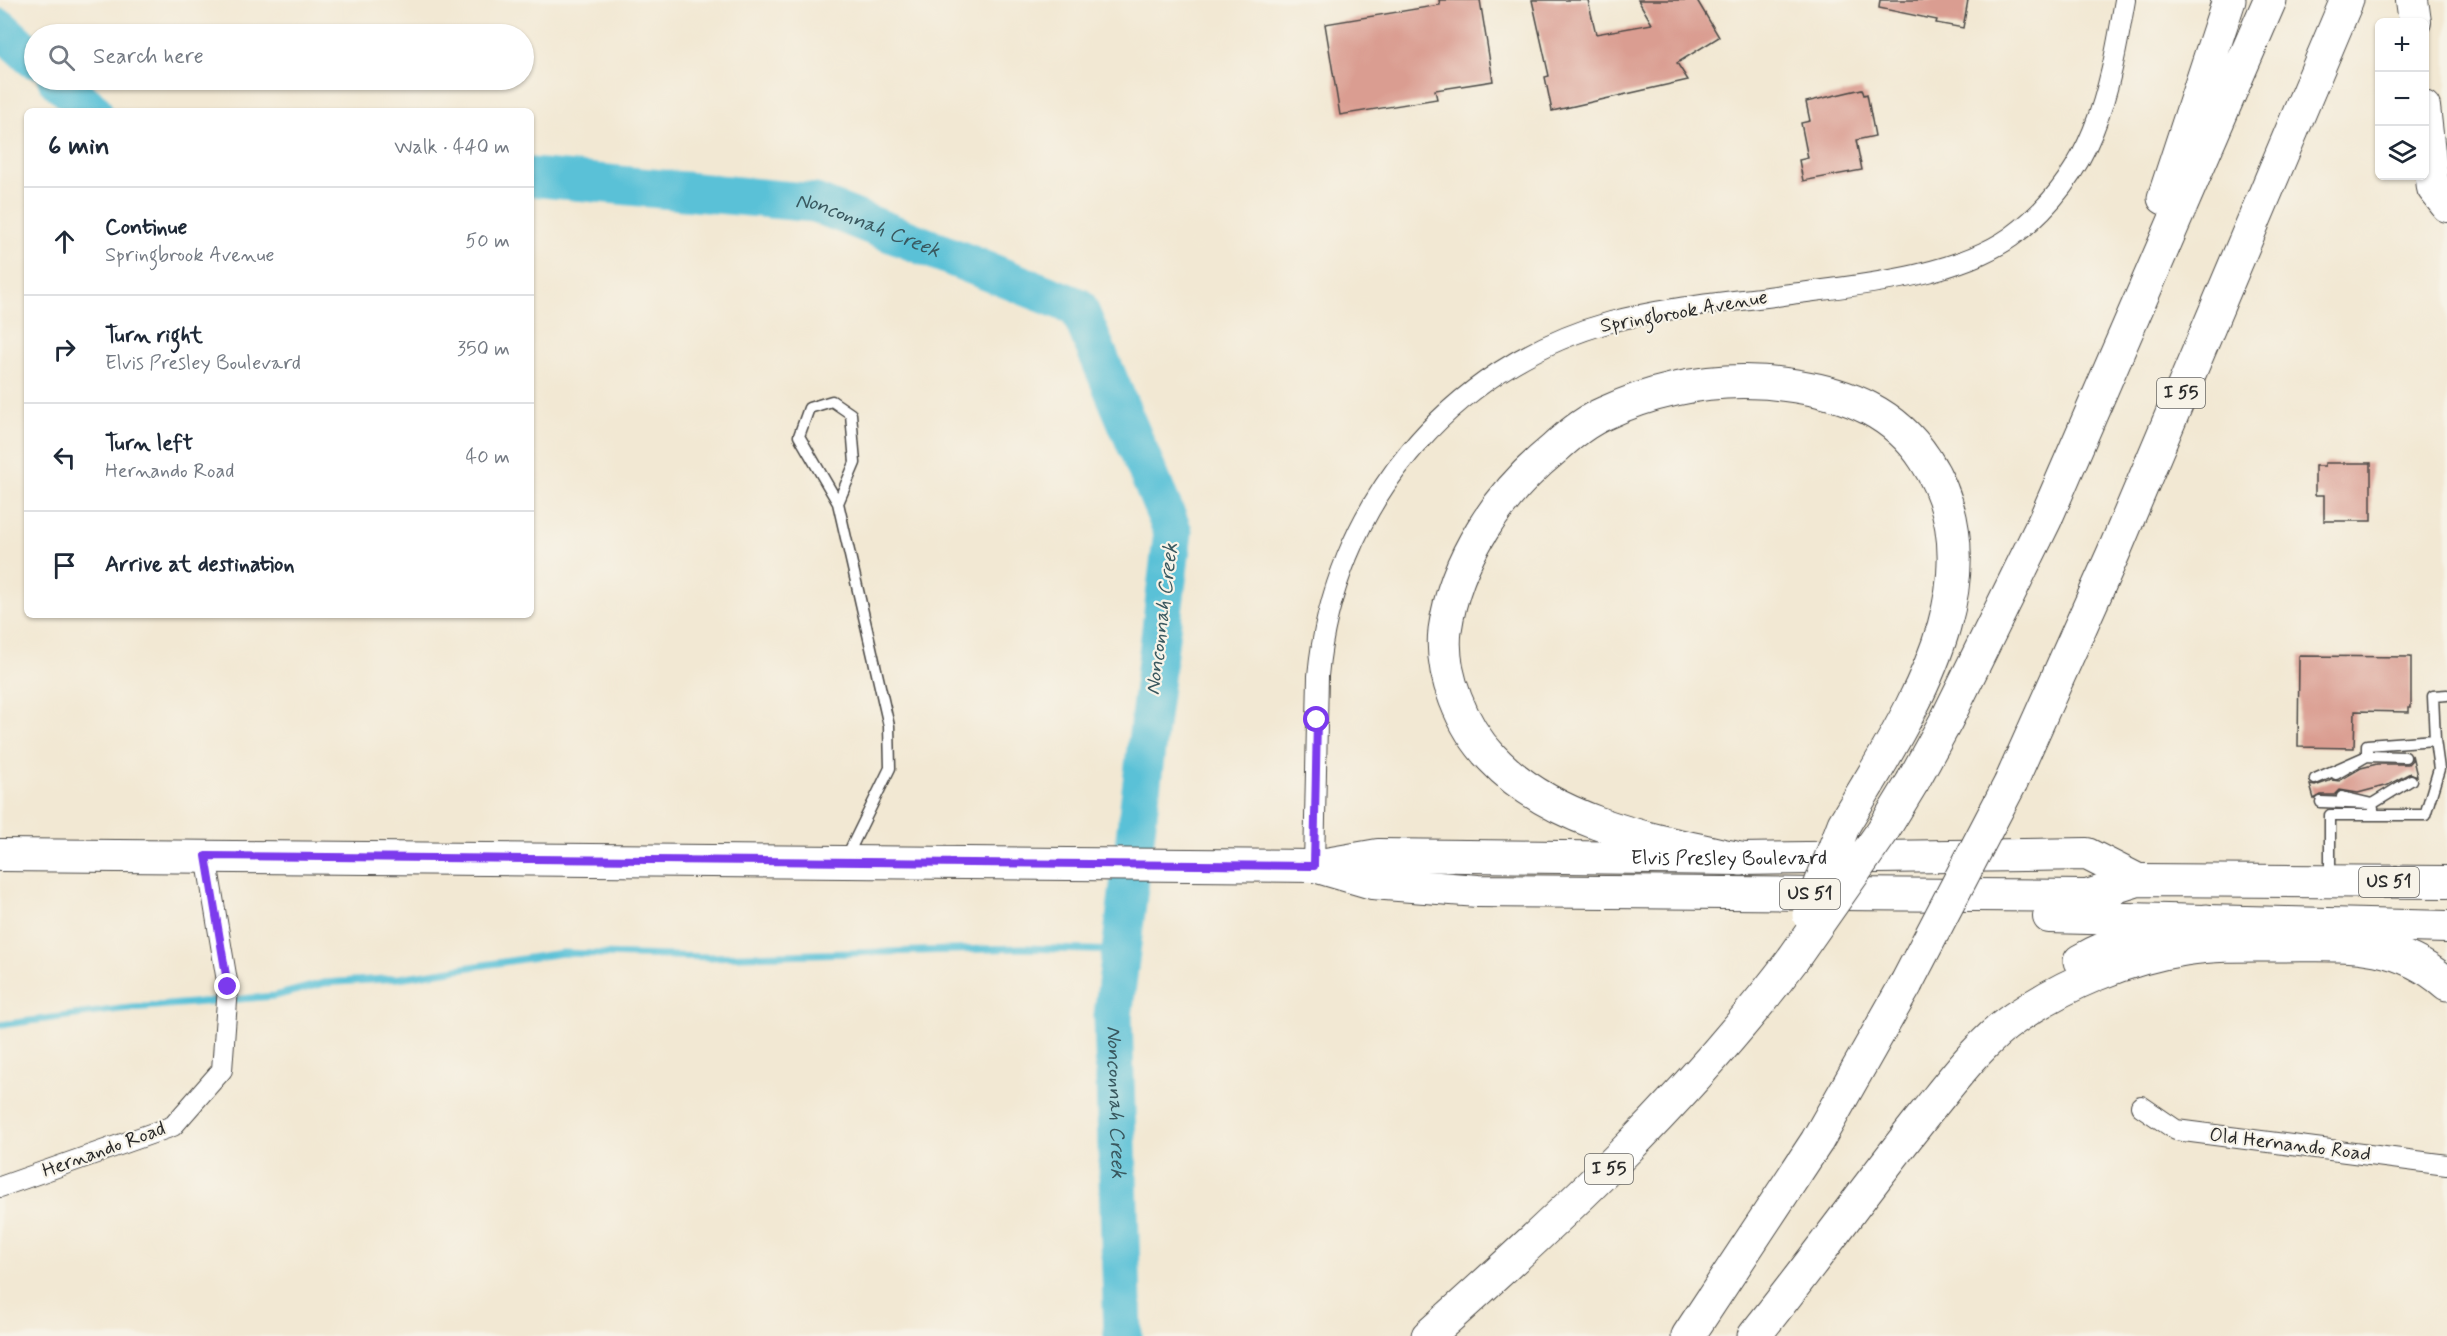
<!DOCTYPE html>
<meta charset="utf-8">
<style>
:root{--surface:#fff;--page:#f2f2f3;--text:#1f2937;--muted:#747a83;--line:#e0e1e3}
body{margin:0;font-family:Mynerve,sans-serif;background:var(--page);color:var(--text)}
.controls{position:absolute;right:18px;top:18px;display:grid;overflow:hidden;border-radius:9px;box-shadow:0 2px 4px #0004}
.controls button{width:54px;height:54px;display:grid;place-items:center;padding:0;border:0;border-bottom:2px solid var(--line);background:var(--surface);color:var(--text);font:30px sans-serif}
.stop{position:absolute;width:18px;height:18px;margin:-14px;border:4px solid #7c3aed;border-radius:50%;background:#fff}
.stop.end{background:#7c3aed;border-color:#fff;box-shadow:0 2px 6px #0008}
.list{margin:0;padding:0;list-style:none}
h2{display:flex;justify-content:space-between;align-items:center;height:78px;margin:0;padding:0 24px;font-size:26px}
h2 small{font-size:20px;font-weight:400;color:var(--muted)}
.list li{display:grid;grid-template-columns:39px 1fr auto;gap:18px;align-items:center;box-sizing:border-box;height:108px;padding:0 24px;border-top:2px solid var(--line)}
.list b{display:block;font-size:22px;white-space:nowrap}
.list p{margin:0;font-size:20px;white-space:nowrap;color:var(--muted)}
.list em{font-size:20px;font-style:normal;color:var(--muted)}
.icon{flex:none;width:33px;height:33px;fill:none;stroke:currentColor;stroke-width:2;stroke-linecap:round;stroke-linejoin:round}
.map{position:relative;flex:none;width:2447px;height:1336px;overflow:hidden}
.search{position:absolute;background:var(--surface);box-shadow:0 2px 4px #0004;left:24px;top:24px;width:510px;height:66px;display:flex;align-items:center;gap:15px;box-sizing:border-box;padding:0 21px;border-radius:33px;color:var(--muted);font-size:22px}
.panel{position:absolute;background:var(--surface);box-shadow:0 2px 4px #0004;left:24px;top:108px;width:510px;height:510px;border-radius:9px}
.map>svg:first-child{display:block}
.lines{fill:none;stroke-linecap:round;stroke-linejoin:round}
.stream{stroke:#5ac1d7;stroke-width:7}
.river{stroke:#5ac1d7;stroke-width:39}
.building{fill:#da9d91}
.service-casing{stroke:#494744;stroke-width:13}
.minor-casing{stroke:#494744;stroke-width:22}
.primary-casing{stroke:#494744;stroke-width:34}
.motorway-casing{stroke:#494744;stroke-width:35}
.service{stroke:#fff;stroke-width:10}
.minor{stroke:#fff;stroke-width:20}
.primary{stroke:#fff;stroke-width:32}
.motorway{stroke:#fff;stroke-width:33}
.motorway-bridge-casing{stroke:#494744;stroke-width:35;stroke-linecap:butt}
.motorway-bridge{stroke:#fff;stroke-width:33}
.route{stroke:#7c3aed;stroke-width:8}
.labels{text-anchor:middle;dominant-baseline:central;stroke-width:4.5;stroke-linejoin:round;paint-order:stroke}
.shield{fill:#f7f3e8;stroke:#686764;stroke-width:1.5}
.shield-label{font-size:18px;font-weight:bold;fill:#2b2b2b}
.street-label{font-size:20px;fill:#2b2b2b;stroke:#f7f3e8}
.water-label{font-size:21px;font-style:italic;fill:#39585f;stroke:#f7f3e8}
</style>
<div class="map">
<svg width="2447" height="1336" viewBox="0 0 2447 1336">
<rect width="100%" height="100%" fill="#f7f3e8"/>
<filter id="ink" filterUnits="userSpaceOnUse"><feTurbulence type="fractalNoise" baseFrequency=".0167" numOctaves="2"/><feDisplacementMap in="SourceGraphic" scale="12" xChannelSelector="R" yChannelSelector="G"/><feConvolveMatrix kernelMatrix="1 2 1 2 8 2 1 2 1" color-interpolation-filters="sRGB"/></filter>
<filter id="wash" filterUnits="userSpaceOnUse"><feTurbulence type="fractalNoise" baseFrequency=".008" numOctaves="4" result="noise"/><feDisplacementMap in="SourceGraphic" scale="24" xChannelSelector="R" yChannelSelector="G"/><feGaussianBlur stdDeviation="1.35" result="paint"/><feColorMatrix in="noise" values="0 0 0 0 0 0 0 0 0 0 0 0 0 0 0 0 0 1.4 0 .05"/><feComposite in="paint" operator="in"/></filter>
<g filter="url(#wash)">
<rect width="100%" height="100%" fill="#f2e8d3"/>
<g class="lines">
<path class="stream" d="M0 1025 120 1009 275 996 324 983 399 978 562 953 709 957 1023 948 1121 951"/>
<g class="river">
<path d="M0 28 34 59"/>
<path d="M57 80 93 111"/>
<path id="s1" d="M531 177 815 203 1078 307 1173 532 1113 1016 1123 1336"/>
</g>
</g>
<g id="blocks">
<path class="building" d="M1439 0H1480L1493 81 1435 90 1437 99 1340 115 1325 24 1440 5Z
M1532 0H1588L1596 34 1652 24 1638 0H1697L1719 37 1677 63 1688 80 1552 111 1545 77 1549 76Z
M1880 0H1968L1963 28 1936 23 1937 20 1879 8Z
M1862 89 1864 95 1867 94 1875 136 1856 140 1862 170 1803 181 1799 160 1808 158 1801 123 1810 121 1806 102Z
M2325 463H2371V521H2324V495H2315V466H2325Z
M2299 656 2411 657V707H2409V712L2355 711 2354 748 2298 747Z
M2412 755 2417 776 2410 773 2388 785 2358 793 2340 790 2335 795H2321L2314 799 2310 785 2315 786 2332 780 2339 781 2361 768 2377 764H2408L2412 760Z"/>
</g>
</g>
<g filter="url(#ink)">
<use href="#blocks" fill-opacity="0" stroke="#494744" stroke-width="1.5"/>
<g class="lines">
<defs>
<path id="service" d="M838 503 799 436 809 408 832 401 851 414 855 463 838 503 889 726 890 768 846 858
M2405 757 2367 756V745L2435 740 2433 696 2447 695
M2315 779 2367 756 2336 774
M2411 780 2372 804 2374 815H2425L2439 769 2435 740
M2321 802 2372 804 2342 797
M2330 879V815H2374"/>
<path id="minor" d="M1314 866 1318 676C1333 509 1447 367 1611 322 1669 306 1731 302 1791 294 1859 285 1954 277 2011 237 2094 176 2109 94 2125 0
M2141 1106 2176 1130 2447 1165
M0 1187 173 1126 222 1070 228 987 206 856"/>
<g id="primary">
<path d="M2412 0 2415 22"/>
<path d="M2424 107 2433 188 2447 206"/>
<path id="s2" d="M0 855 1314 866 1378 855 1741 859 2087 854 2138 880"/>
<path d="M1321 868 1372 883 1478 891 2087 896 2138 880 2447 882"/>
<path d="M2049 917 2447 927"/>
</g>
<path id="motorway" d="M2164 198 2229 0
M1913 781 1946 721 2045 520 2270 0
M2011 782 2113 554 2347 0
M1741 859C1656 841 1555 825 1492 758 1462 727 1440 674 1445 630 1455 558 1499 494 1554 449 1569 435 1586 421 1605 413 1666 385 1730 375 1796 386 1848 394 1895 413 1925 459 1995 565 1925 689 1868 784
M2080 961C2120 937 2162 929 2207 921
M1428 1336C1559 1219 1687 1100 1793 959
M1688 1336 1817 1141 1906 984
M1754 1336C1813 1263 1867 1186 1925 1114 1951 1082 1981 1041 2015 1018 2065 984 2125 958 2185 949 2217 944 2249 945 2280 945 2343 945 2396 939 2447 984"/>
</defs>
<use href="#service" class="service-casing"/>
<use href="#minor" class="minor-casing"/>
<use href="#primary" class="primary-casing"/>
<use href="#motorway" class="motorway-casing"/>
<use href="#service" class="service"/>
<use href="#minor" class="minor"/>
<use href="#primary" class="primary"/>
<use href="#motorway" class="motorway"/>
<defs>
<path id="motorway-bridge" d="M1809 915 1844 824 1868 784
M1793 959 1882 832 1913 781
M1906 984 2011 782"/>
</defs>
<use href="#motorway-bridge" class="motorway-bridge-casing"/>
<use href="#motorway-bridge" class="motorway-bridge"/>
</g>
</g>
<g class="lines" filter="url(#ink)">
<path class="route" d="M228 987 206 856 1314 866 1317 720"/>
</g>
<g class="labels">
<g class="shield">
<rect x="2157" y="378" width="48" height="30" rx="4.5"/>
<rect x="2359" y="867" width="60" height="30" rx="4.5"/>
<rect x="1780" y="879" width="60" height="30" rx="4.5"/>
<rect x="1585" y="1154" width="48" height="30" rx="4.5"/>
</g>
<g class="shield-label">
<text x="2181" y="393">I 55</text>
<text x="2389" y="882">US 51</text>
<text x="1810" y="894">US 51</text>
<text x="1609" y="1169">I 55</text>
</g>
<g class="street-label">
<text transform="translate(1684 312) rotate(-10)">Springbrook Avenue</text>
<text stroke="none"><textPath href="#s2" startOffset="1730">Elvis Presley Boulevard</textPath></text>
<text transform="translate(2290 1145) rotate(7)">Old Hernando Road</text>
<text transform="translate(104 1150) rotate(-20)">Hernando Road</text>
</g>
<g class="water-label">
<text stroke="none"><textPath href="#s1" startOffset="342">Nonconnah Creek</textPath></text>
<text transform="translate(1162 619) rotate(-83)">Nonconnah Creek</text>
<text stroke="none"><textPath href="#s1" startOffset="1386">Nonconnah Creek</textPath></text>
</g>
</g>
</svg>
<div class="controls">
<button>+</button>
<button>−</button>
<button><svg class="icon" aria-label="layers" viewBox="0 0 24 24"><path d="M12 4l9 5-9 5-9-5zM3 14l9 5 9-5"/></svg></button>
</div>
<div class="stop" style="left:1317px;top:720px"></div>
<div class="stop end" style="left:228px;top:987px"></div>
<div class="search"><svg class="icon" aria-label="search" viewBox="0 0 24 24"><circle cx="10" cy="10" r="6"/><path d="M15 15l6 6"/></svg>Search here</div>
<section class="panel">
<h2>6 min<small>Walk · 440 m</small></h2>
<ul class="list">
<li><svg class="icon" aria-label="ahead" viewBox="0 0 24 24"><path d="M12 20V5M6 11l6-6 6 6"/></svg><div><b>Continue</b><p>Springbrook Avenue</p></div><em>50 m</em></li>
<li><svg class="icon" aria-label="right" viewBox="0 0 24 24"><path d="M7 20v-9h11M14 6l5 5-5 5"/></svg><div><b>Turn right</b><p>Elvis Presley Boulevard</p></div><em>350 m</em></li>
<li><svg class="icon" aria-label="left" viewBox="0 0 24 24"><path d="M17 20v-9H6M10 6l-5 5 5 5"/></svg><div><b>Turn left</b><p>Hernando Road</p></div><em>40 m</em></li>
<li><svg class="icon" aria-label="arrive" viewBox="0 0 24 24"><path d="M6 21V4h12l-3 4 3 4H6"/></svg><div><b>Arrive at destination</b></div></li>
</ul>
</section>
</div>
